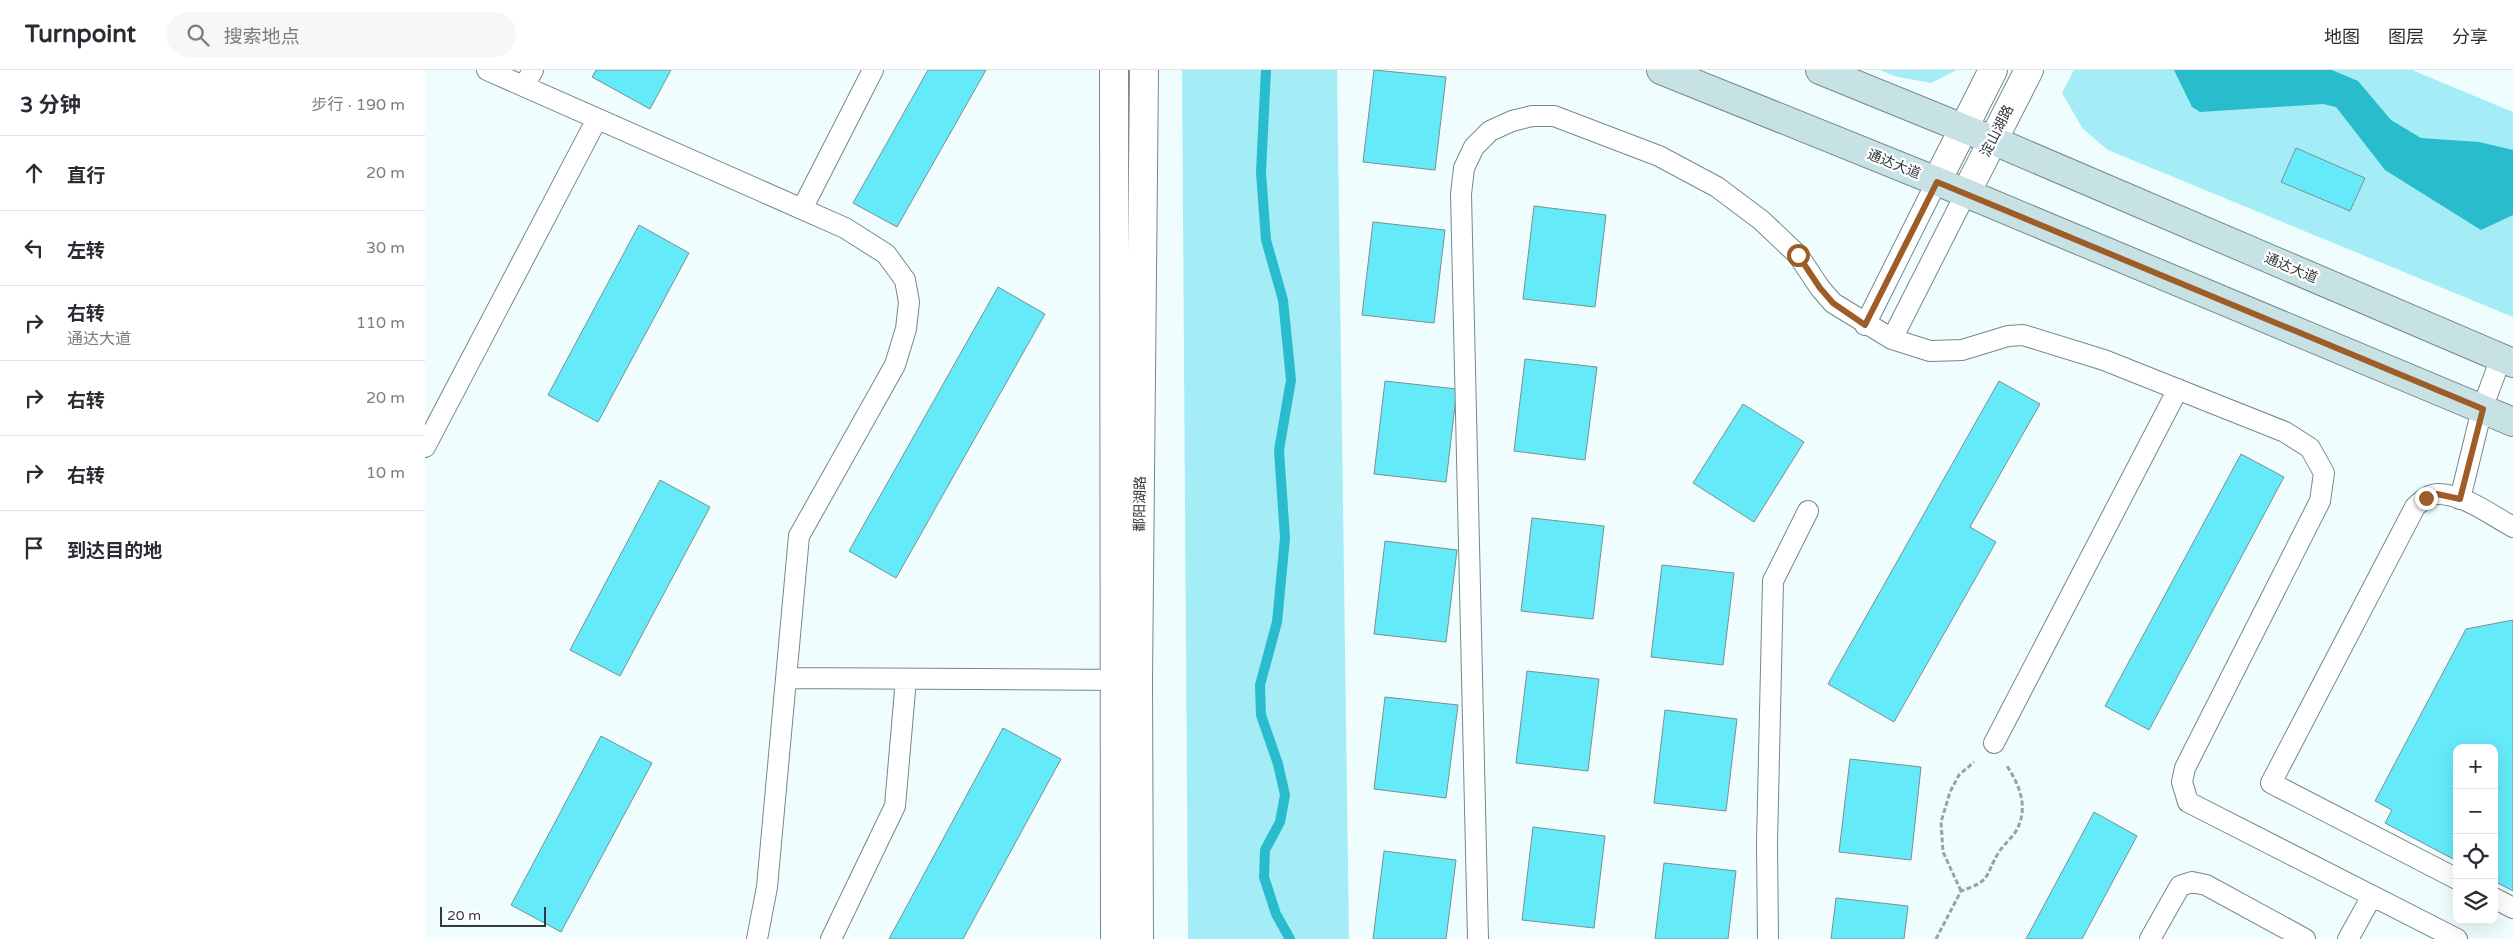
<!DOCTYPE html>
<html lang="zh">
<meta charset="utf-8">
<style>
:root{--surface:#fff;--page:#f7f7f7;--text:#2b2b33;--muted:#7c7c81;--line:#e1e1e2}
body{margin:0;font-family:"Varela Round","Noto Sans SC",sans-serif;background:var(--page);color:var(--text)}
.controls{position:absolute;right:15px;bottom:15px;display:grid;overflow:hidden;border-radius:10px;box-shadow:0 5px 20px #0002}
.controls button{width:45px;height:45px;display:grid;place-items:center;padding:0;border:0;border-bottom:1px solid var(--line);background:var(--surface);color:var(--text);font:25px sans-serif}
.scale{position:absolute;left:15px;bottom:12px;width:106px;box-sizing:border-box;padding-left:5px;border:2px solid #323a3b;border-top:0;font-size:14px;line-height:18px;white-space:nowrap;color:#323a3b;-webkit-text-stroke:4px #fff;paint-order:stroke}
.stop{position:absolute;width:15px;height:15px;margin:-11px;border:4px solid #9e5c28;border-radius:50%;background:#fff}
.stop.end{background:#9e5c28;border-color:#fff;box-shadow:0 1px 5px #0008}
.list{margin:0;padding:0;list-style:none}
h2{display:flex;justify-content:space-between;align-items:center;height:65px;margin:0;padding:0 20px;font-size:21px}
h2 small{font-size:16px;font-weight:400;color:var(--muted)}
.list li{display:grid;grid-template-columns:32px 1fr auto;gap:15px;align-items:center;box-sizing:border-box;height:75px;padding:0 20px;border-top:1px solid var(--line)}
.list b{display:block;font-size:19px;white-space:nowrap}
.list p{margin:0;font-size:16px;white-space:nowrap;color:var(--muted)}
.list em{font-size:16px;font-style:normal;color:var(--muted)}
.icon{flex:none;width:28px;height:28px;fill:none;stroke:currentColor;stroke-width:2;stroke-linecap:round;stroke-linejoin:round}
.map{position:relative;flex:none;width:2088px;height:869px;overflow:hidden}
header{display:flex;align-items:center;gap:30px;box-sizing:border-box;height:70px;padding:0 25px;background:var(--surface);border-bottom:1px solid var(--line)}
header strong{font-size:24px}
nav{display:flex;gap:28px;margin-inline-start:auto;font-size:18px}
.search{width:350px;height:45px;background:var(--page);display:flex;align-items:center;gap:12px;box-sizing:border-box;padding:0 18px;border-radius:28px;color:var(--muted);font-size:19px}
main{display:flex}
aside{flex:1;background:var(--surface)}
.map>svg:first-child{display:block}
.green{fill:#a4ecf6}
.water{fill:#29bccc}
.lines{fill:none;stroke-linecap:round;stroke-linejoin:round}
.stream{stroke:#29bccc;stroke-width:10}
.building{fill:#65eafa;stroke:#7c8f91}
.service-casing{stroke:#75888a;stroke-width:22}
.minor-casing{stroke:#75888a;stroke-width:30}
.tertiary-casing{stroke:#75888a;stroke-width:30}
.secondary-casing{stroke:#75888a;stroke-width:30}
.path{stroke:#99a3a4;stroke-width:3;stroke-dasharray:5 2.5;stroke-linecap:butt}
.service{stroke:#fff;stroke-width:20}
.minor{stroke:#fff;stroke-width:28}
.tertiary{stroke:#fff;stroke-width:28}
.secondary{stroke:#c6e2e5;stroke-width:28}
.route{stroke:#9e5c28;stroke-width:6}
.labels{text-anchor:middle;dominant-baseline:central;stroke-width:4.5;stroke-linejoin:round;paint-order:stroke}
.street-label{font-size:14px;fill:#323a3b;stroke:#fff}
</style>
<header>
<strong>Turnpoint</strong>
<div class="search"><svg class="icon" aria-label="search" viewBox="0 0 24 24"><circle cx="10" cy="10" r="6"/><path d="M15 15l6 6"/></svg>搜索地点</div>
<nav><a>地图</a><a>图层</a><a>分享</a></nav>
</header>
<main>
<aside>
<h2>3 分钟<small>步行 · 190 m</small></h2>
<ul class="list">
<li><svg class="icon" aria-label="ahead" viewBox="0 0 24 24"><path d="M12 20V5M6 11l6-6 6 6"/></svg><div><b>直行</b></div><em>20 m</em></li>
<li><svg class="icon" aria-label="left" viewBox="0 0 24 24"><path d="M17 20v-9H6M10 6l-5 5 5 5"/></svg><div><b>左转</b></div><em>30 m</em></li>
<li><svg class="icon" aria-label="right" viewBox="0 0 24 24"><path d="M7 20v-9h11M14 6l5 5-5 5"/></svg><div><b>右转</b><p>通达大道</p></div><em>110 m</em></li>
<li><svg class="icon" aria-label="right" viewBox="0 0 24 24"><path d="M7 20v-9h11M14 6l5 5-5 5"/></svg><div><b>右转</b></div><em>20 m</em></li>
<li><svg class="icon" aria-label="right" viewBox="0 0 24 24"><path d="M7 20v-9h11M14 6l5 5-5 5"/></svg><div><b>右转</b></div><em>10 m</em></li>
<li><svg class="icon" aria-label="arrive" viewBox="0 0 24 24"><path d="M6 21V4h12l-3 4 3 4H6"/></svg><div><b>到达目的地</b></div></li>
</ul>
</aside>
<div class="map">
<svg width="2088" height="869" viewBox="0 0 2088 869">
<rect width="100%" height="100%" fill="#f0fdfe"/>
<path class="green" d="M757 0H912L924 869H763Z
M1455 0H1532L1506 13 1469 6Z
M1649 0H1987L2088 42V247L1683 80 1658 59 1637 23Z"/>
<path class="water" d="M1749 0H1907L1933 11 1966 50 1996 68 2054 72 2088 80V145L2056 160 1960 100 1911 37 1898 34 1775 42 1767 37Z"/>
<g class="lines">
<path class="stream" d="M841 0 836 102 841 170 858 230 866 310 854 380 860 468 852 552 835 615 836 645 853 694 860 725 855 752 840 780 839 807 851 844 865 869"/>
</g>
<path class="building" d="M171 0H246L225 39 167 7Z
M503 0H561L472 157 428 133Z
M949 0 1021 7 1010 100 938 92Z
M1871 78 1940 108 1925 141 1856 112Z
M1109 136 1181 145 1170 237 1098 229Z
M948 152 1020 160 1009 253 937 245Z
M214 155 264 183 173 352 123 325Z
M573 217 620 244 471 508 424 481Z
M1100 289 1172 297 1160 390 1089 381Z
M960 311 1032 319 1021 412 949 404Z
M1574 311 1615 334 1545 457 1571 472 1469 652 1403 614Z
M1318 334 1379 372 1329 452 1268 413Z
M1816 384 1859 407 1724 660 1680 636Z
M235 410 285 437 195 606 145 580Z
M1107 448 1179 456 1168 549 1096 541Z
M960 471 1032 480 1021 572 949 564Z
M1237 495 1309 503 1298 595 1226 587Z
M2088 550V821L2069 811V678H2032V791L1960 753 1967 740 1950 731 2041 559Z
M1102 601 1174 609 1163 701 1091 693Z
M960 627 1033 635 1021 728 949 719Z
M1240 640 1312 649 1301 741 1229 733Z
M578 658 636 689 538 869H464Z
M176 666 227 693 136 862 86 835Z
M1425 689 1496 697 1486 790 1414 782Z
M1669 742 1712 766 1657 869H1601Z
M1108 757 1180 766 1169 858 1097 850Z
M959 781 1031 790 1021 869H948Z
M1239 793 1311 801 1303 869H1230Z
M1411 828 1483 836 1479 869H1406Z"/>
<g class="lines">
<defs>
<path id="service" d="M62 0 420 158 461 184 480 210 484 232 481 259 470 295 374 466 342 817 332 869
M99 16 108 0
M377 139 448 0
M1440 255 1512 111
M1467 269 1541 123
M0 377 172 49
M2035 429 2057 339 2076 288
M361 608 704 610
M1569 673 1753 319
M2032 809 1846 713 1990 437C1996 431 2004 424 2013 424 2039 424 2066 445 2088 457
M2069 828 2088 838
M406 869 470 736 481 609
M1053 869 1036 124 1039 98 1049 77 1065 61 1087 51 1107 46H1129L1234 86 1292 117 1336 150 1373 185 1395 218 1408 233 1467 269 1505 281 1537 280 1583 266 1598 265 1679 290 1860 362 1885 378 1899 403 1895 431 1760 698 1757 712 1763 732 2032 869
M1343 869 1342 773 1348 511 1383 441
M1725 869 1755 816 1767 812 1781 815 1880 869
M1923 869 1947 826"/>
<path id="minor" d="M1512 111 1568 0
M1541 123 1604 0"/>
<path id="tertiary" d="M689 0 690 869
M714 869 713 610 719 0"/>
<path id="secondary" d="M1236 0 1541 123 2088 352
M1395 0 1567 70 2088 293"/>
</defs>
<use href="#service" class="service-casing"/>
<use href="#minor" class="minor-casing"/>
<use href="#tertiary" class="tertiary-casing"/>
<use href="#secondary" class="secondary-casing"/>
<path class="path" d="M1536 821 1518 782 1516 752 1525 722 1534 705 1549 692
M1511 869 1536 821C1568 810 1559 806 1574 782 1579 774 1587 768 1591 761 1604 738 1595 716 1582 696"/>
<use href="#service" class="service"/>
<use href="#minor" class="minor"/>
<use href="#tertiary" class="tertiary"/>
<use href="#secondary" class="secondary"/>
</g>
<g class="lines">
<path class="route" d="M1373 185 1395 218 1408 233 1440 255 1512 112 2058 339 2035 429 2012 424 2001 428"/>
</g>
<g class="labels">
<g class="street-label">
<text transform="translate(1572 61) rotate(-63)">淀山湖路</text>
<text transform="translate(1469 94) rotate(22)">通达大道</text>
<text transform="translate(1866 198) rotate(23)">通达大道</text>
<text transform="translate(715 434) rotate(-89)">鄱阳湖路</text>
</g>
</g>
</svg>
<div class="controls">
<button>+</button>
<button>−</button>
<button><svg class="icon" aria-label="locate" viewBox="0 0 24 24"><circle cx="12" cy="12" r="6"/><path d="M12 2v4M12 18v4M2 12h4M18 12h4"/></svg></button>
<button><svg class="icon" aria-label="layers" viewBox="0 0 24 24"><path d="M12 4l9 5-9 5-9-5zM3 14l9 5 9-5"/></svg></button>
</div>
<div class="scale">20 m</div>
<div class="stop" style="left:1373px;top:185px"></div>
<div class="stop end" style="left:2001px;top:428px"></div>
</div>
</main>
